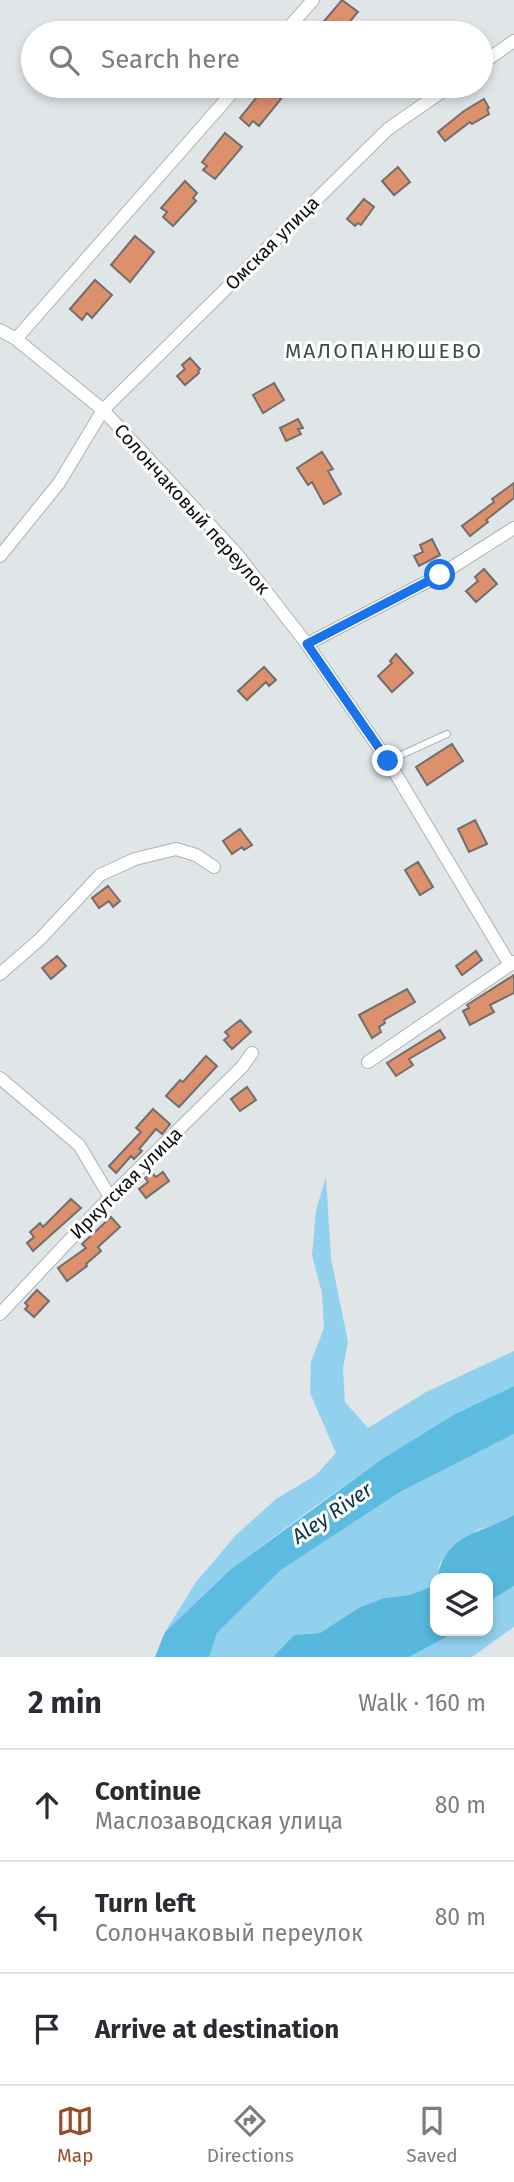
<!DOCTYPE html>
<meta charset="utf-8">
<style>
:root{--surface:#fff;--page:#f7f7f7;--text:#2b2b33;--muted:#7c7c81;--line:#e1e1e2;--accent:#954d29}
body{margin:0;font-family:"Fira Sans",sans-serif;background:var(--page);color:var(--text)}
.controls{position:absolute;right:21px;bottom:21px;display:grid;overflow:hidden;border-radius:14px;box-shadow:0 4px 10px #0003}
.controls button{width:63px;height:63px;display:grid;place-items:center;padding:0;border:0;border-bottom:2px solid var(--line);background:var(--surface);color:var(--text);font:35px sans-serif}
.stop{position:absolute;width:21px;height:21px;margin:-16px;border:5px solid #1a73e8;border-radius:50%;background:#fff}
.stop.end{background:#1a73e8;border-color:#fff;box-shadow:0 2px 7px #0008}
.list{margin:0;padding:0;list-style:none}
h2{display:flex;justify-content:space-between;align-items:center;height:91px;margin:0;padding:0 28px;font-size:30px}
h2 small{font-size:23px;font-weight:400;color:var(--muted)}
.list li{display:grid;grid-template-columns:46px 1fr auto;gap:21px;align-items:center;box-sizing:border-box;height:112px;padding:0 28px;border-top:2px solid var(--line)}
.list b{display:block;font-size:26px;white-space:nowrap}
.list p{margin:0;font-size:23px;white-space:nowrap;color:var(--muted)}
.list em{font-size:23px;font-style:normal;color:var(--muted)}
.icon{flex:none;width:38px;height:38px;fill:none;stroke:currentColor;stroke-width:2;stroke-linecap:round;stroke-linejoin:round}
.map{position:relative;flex:none;width:514px;height:1657px;overflow:hidden}
.search{position:absolute;background:var(--surface);box-shadow:0 4px 10px #0003;left:21px;right:21px;top:21px;height:77px;display:flex;align-items:center;gap:18px;box-sizing:border-box;padding:0 24px;border-radius:38px;color:var(--muted);font-size:26px}
.sheet{height:427px;background:var(--surface)}
nav{display:flex;justify-content:space-around;align-items:center;box-sizing:border-box;height:98px;border-top:2px solid var(--line);background:var(--surface);font-size:19px;color:var(--muted)}
nav a{display:grid;justify-items:center;gap:4px}
nav .on{color:var(--accent)}
.map>svg:first-child{display:block}
.green{fill:#92d1ed}
.forest{fill:#57b7dd}
.water{fill:#5bbbe1}
.building{fill:#dd906c;stroke:#726e6c;stroke-width:2}
.lines{fill:none;stroke-linecap:round;stroke-linejoin:round}
.lane-casing{stroke:#aeb3b5;stroke-width:8}
.street-casing{stroke:#aeb3b5;stroke-width:14}
.lane{stroke:#fff;stroke-width:6}
.street{stroke:#fff;stroke-width:12}
.route{stroke:#1a73e8;stroke-width:9}
.labels{text-anchor:middle;dominant-baseline:central;stroke-width:6;stroke-linejoin:round;paint-order:stroke}
.street-label{font-size:19px;fill:#0e1011;stroke:#fff}
.neighbourhood-label{font-size:21px;letter-spacing:2px;fill:#464a4b;stroke:#fff}
.water-label{font-size:21px;font-style:italic;fill:#093646;stroke:#fff}
</style>
<div class="map">
<svg width="514" height="1657" viewBox="0 0 514 1657">
<rect width="100%" height="100%" fill="#e0e5e7"/>
<path class="green" d="M326 1177 331 1258 348 1342 343 1368 345 1402 368 1428 426 1392 514 1351V1386L455 1414 382 1459 306 1513 231 1569 165 1632 196 1582 236 1535 276 1499 316 1475 336 1453 310 1393 311 1362 324 1328 322 1293 312 1255 316 1210Z
M514 1434V1515L502 1522 477 1530 440 1563 435 1586 409 1595 384 1598 360 1607 320 1633 294 1635 273 1657H209L217 1633 281 1570 400 1492Z
M514 1586V1627L472 1657H409L458 1631H488V1602Z"/>
<path class="forest" d="M514 1515V1586L488 1602V1578H437C447 1532 479 1535 514 1515Z
M435 1584V1631H458L409 1657H273L294 1635 320 1633 360 1607 384 1598 409 1595 434 1586Z"/>
<path class="water" d="M514 1386V1434L400 1492 281 1570 217 1633 209 1657H155L165 1632 231 1569 382 1459 455 1414Z"/>
<path class="building" d="M342 0 358 12 340 33H314Z
M265 87 281 99 259 126 253 121 249 126 240 118Z
M484 99 489 108 487 109 489 114 472 124 470 122 445 141 438 132 464 111Z
M225 133 242 147 215 179 203 170 207 166 202 162Z
M398 167 410 182 394 195 382 181Z
M185 181 197 193 193 198 196 201 173 226 163 217 167 212 161 208Z
M364 199 374 207 361 225 358 223 355 226 347 219Z
M135 236 154 252 130 282 111 265Z
M95 280 112 295 92 318 87 313 82 320 70 309Z
M190 358 200 369 198 371 199 373 185 385 177 376 185 369 182 365Z
M274 383 284 400 263 413 253 395Z
M298 419 303 428 298 429 301 434 286 441 280 428Z
M322 452 333 469 328 471 341 494 324 504 312 482 308 485 297 468Z
M514 483V498L486 520 488 522 470 536 462 526 494 502 492 499Z
M432 539 440 555 419 566 414 556 423 552 420 545Z
M484 569 497 584 476 602 466 591 478 581 475 577Z
M396 654 413 673 392 692 378 676 392 663 390 661Z
M264 667 276 680 269 686 266 682 247 700 238 691Z
M452 744 463 761 427 785 416 767Z
M475 820 487 844 469 852 458 829Z
M240 829 252 845 244 850 242 847 232 854 223 841Z
M418 862 433 887 420 895 405 870Z
M108 886 120 901 113 907 109 901 99 908 92 898Z
M476 951 482 960 462 975 456 966Z
M57 956 66 966 51 979 42 968Z
M514 975V993L490 1005 494 1012 470 1025 463 1011 469 1008 467 1005Z
M407 989 415 1002 384 1020 385 1023 379 1027 381 1032 372 1038 359 1015Z
M240 1020 251 1032 232 1049 224 1040 229 1036 225 1032Z
M440 1030 445 1038 409 1059 413 1065 396 1076 387 1063Z
M206 1056 217 1066 179 1107 166 1096 180 1080 183 1082Z
M247 1087 256 1100 240 1111 231 1099Z
M153 1109 170 1124 162 1134 156 1129 139 1149 142 1151 134 1159 131 1156 116 1173 109 1166 141 1132 136 1128Z
M163 1172 169 1181 146 1198 139 1189 148 1182 145 1178 152 1173 156 1177Z
M71 1199 81 1208 33 1251 27 1243 34 1237 30 1232 40 1223 43 1227Z
M111 1217 120 1227 98 1247 101 1251 86 1264 87 1266 67 1281 58 1268 86 1248 82 1244Z
M37 1290 49 1301 34 1317 25 1309 28 1306 25 1303Z"/>
<g class="lines">
<defs>
<path id="lane" d="M388 761 447 734"/>
<path id="street" d="M284 33 313 0
M481 64 514 41
M0 330 16 339 103 410 236 553 307 644 388 761 510 965
M16 339 238 86
M0 556 59 483 103 410 388 129 450 86
M307 644 440 575 514 528
M0 974 40 939 100 875 135 859 176 849 196 855 214 867
M368 1062 514 962
M0 1078 79 1145 110 1197
M0 1314 110 1197 242 1067 252 1053"/>
</defs>
<use href="#lane" class="lane-casing"/>
<use href="#street" class="street-casing"/>
<use href="#lane" class="lane"/>
<use href="#street" class="street"/>
</g>
<g class="lines">
<path class="route" d="M388 761 307 644 440 575"/>
</g>
<g class="labels">
<g class="street-label">
<text transform="translate(272 243) rotate(-45)">Омская улица</text>
<text transform="translate(192 509) rotate(48)">Солончаковый переулок</text>
<text transform="translate(126 1183) rotate(-45)">Иркутская улица</text>
</g>
<g class="neighbourhood-label">
<text x="384" y="351">МАЛОПАНЮШЕВО</text>
</g>
<g class="water-label">
<text transform="translate(332 1513) rotate(-34)">Aley River</text>
</g>
</g>
</svg>
<div class="controls">
<button><svg class="icon" aria-label="layers" viewBox="0 0 24 24"><path d="M12 4l9 5-9 5-9-5zM3 14l9 5 9-5"/></svg></button>
</div>
<div class="stop" style="left:440px;top:575px"></div>
<div class="stop end" style="left:388px;top:761px"></div>
<div class="search"><svg class="icon" aria-label="search" viewBox="0 0 24 24"><circle cx="10" cy="10" r="6"/><path d="M15 15l6 6"/></svg>Search here</div>
</div>
<section class="sheet">
<h2>2 min<small>Walk · 160 m</small></h2>
<ul class="list">
<li><svg class="icon" aria-label="ahead" viewBox="0 0 24 24"><path d="M12 20V5M6 11l6-6 6 6"/></svg><div><b>Continue</b><p>Маслозаводская улица</p></div><em>80 m</em></li>
<li><svg class="icon" aria-label="left" viewBox="0 0 24 24"><path d="M17 20v-9H6M10 6l-5 5 5 5"/></svg><div><b>Turn left</b><p>Солончаковый переулок</p></div><em>80 m</em></li>
<li><svg class="icon" aria-label="arrive" viewBox="0 0 24 24"><path d="M6 21V4h12l-3 4 3 4H6"/></svg><div><b>Arrive at destination</b></div></li>
</ul>
</section>
<nav>
<a class="on"><svg class="icon" aria-label="map" viewBox="0 0 24 24"><path d="M3 6l6-2 6 2 6-2v14l-6 2-6-2-6 2zM9 4v14M15 6v14"/></svg>Map</a>
<a><svg class="icon" aria-label="directions" viewBox="0 0 24 24"><path d="M12 3l9 9-9 9-9-9zM9 14v-3h6M13 9l2 2-2 2"/></svg>Directions</a>
<a><svg class="icon" aria-label="saved" viewBox="0 0 24 24"><path d="M7 4h10v16l-5-4-5 4z"/></svg>Saved</a>
</nav>
